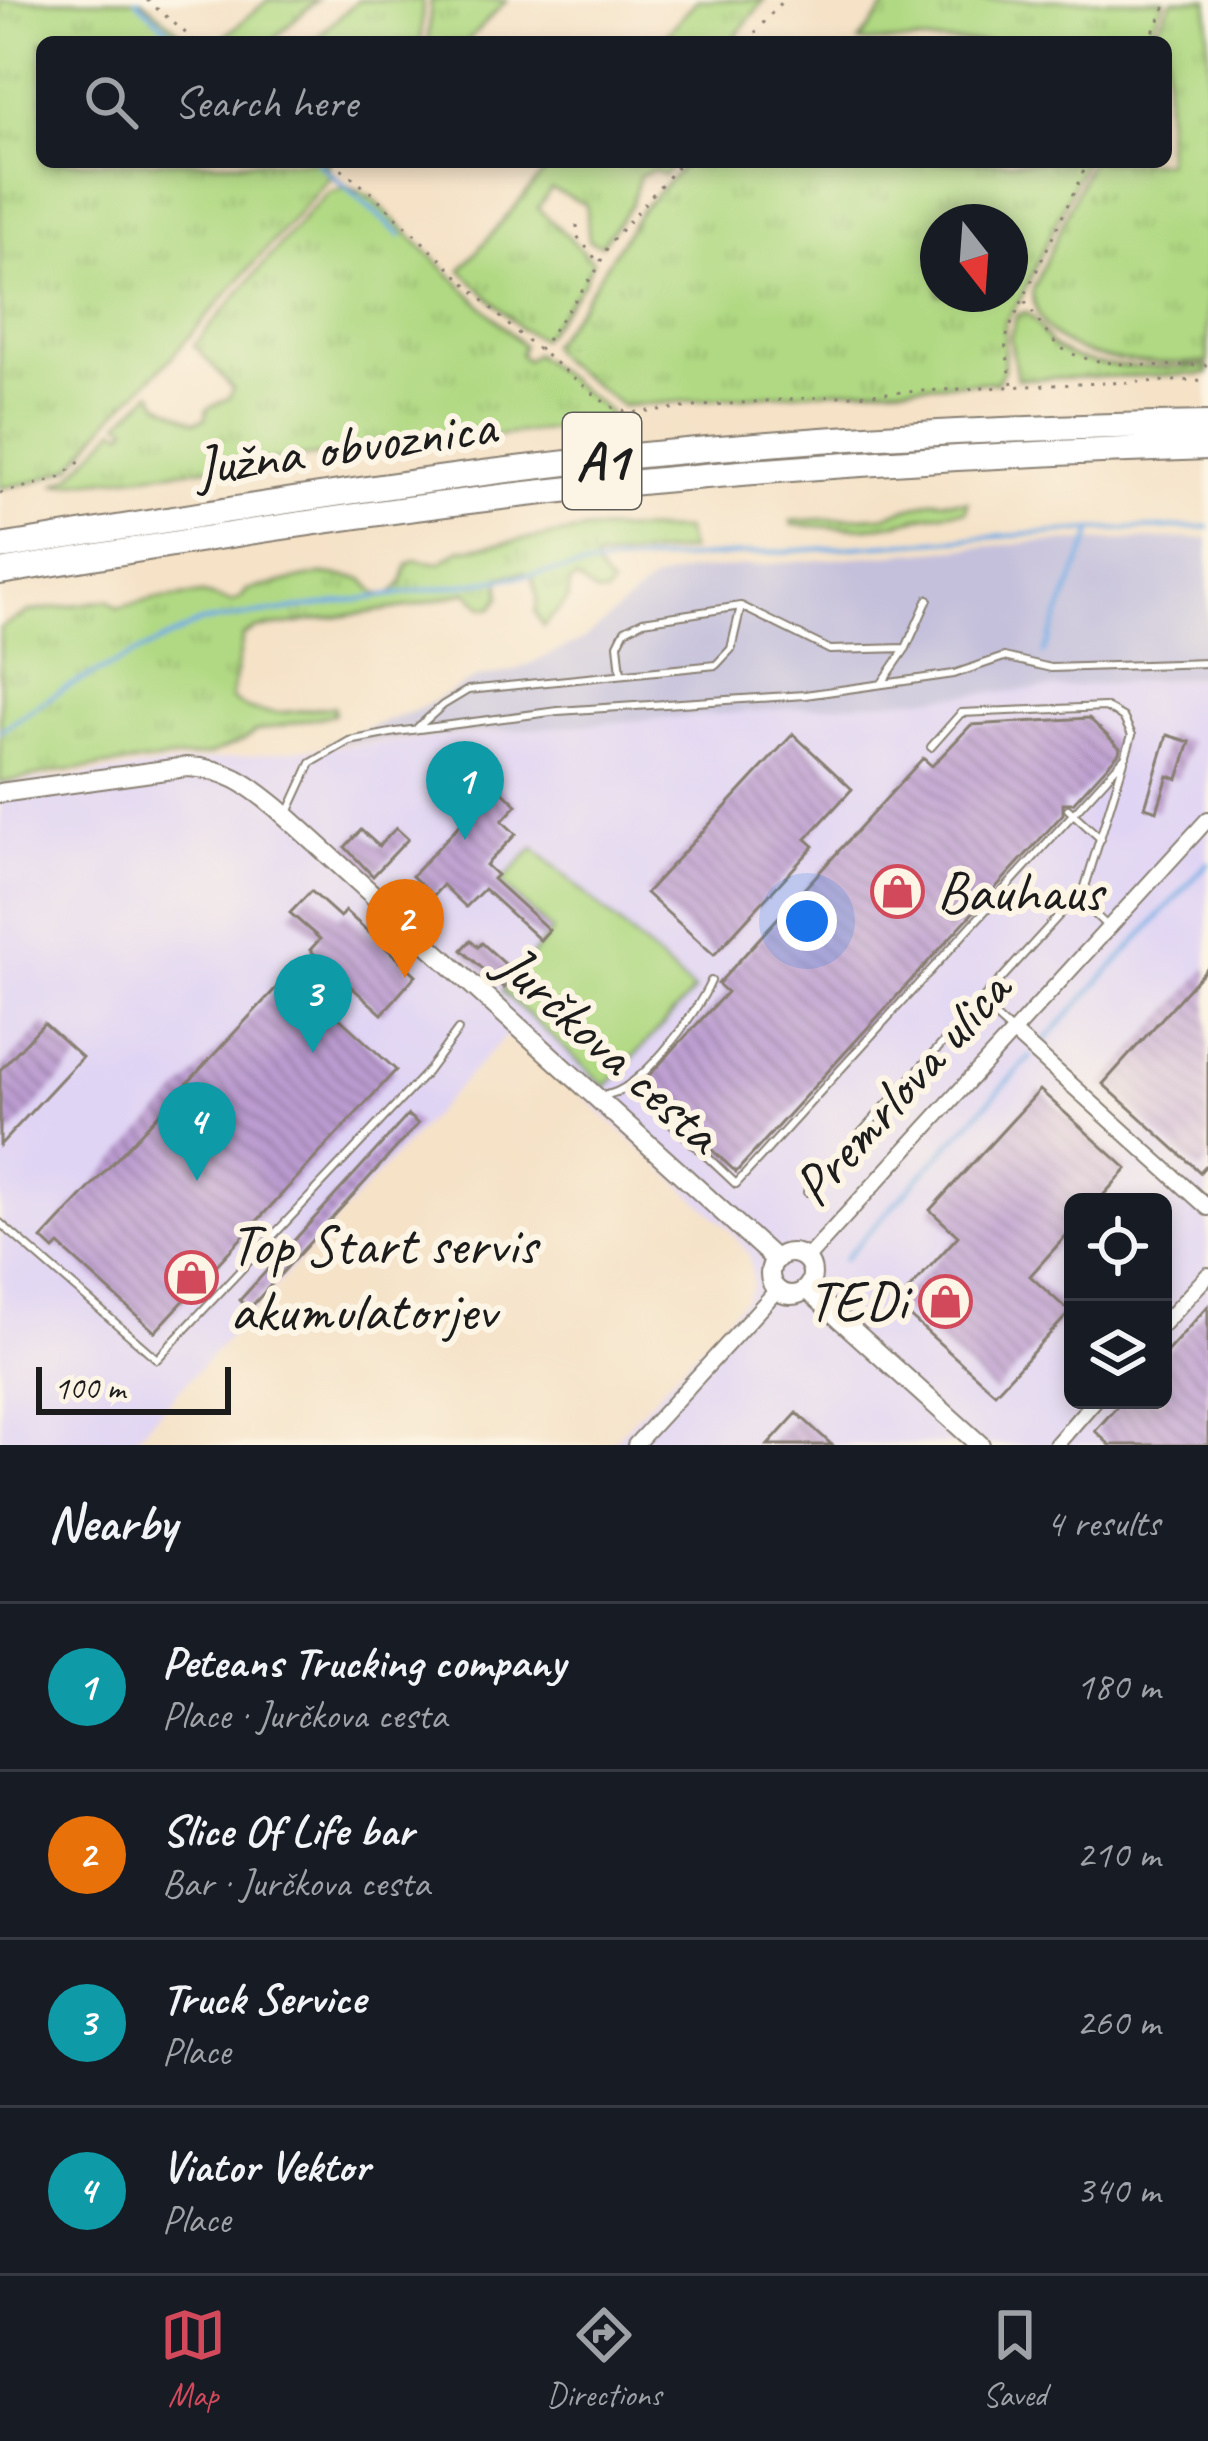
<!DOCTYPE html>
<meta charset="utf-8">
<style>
:root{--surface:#171b24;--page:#242831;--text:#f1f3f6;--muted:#9ea1a6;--line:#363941;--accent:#d1495b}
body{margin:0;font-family:Caveat,sans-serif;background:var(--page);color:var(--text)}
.controls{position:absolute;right:36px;bottom:36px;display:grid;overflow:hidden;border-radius:18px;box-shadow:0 6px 18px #0003}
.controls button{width:108px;height:108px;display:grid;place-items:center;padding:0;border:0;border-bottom:3px solid var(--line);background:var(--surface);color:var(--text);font:60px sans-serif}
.compass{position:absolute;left:920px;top:204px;width:108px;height:108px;border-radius:50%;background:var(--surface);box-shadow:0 6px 18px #0003;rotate:163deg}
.scale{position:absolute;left:36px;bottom:30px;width:195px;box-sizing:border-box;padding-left:12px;border:6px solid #1c1c1c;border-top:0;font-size:33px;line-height:42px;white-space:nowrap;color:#1c1c1c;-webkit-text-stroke:9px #fcf5e5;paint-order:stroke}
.you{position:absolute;left:807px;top:921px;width:42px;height:42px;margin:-30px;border:9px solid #fff;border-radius:50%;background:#1a73e8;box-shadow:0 0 0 18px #1a73e833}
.badge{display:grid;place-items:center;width:78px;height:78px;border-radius:50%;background:var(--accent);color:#fff;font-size:39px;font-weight:700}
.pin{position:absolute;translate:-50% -99px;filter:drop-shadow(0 3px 6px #0008)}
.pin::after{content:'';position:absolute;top:63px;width:42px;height:36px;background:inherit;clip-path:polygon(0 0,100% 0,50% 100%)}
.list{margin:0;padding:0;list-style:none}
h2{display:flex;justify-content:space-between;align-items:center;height:156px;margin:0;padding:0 48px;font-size:51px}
h2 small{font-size:39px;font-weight:400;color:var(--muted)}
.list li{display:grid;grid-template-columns:78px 1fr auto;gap:36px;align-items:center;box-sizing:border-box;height:168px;padding:0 48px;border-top:3px solid var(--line)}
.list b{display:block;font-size:45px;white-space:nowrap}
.list p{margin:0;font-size:39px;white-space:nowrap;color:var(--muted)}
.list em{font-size:39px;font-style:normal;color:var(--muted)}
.icon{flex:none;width:66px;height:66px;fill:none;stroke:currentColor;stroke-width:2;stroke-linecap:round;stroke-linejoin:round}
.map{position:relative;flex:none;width:1208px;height:1445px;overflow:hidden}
.search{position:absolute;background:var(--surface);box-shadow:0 6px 18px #0003;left:36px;right:36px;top:36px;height:132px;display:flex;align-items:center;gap:30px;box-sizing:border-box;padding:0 42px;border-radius:18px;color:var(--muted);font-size:45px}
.sheet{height:828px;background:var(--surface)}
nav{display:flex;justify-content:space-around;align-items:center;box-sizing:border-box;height:168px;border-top:3px solid var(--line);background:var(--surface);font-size:33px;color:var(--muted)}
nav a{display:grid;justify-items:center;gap:6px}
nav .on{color:var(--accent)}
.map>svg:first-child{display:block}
.built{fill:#e0d4f4;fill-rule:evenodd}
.industrial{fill:#c4c0db}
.grass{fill:url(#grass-tufts);stroke:#667a50;stroke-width:3;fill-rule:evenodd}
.pitch{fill:#b1d983;stroke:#667a50;stroke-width:3}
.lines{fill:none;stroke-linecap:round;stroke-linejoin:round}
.stream{stroke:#76ade5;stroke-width:4.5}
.building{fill:url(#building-back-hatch)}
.lane-casing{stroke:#887f72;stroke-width:10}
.street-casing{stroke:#887f72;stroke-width:18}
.secondary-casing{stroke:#887f72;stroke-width:22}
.highway-casing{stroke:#887f72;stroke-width:28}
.path{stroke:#887f72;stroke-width:3;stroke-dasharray:3 9;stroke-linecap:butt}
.lane{stroke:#fff;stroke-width:6}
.street{stroke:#fff;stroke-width:14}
.secondary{stroke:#fff;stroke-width:18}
.highway{stroke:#fff;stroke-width:24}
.labels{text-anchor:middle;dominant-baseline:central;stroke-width:12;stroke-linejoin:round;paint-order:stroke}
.shield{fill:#fcf5e5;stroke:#5f5d58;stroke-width:3}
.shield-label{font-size:54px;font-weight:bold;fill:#1c1c1c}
.street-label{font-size:57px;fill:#1c1c1c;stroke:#fcf5e5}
.poi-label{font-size:57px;fill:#1c1c1c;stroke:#fcf5e5;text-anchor:start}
</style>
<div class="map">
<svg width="1208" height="1445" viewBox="0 0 1208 1445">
<defs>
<pattern id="grass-tufts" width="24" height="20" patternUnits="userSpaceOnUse" patternTransform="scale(3)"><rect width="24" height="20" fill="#b1d983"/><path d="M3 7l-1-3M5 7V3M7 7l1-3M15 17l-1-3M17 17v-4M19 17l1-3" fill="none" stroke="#98ba71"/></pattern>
<pattern id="building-back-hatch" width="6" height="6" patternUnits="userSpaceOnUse" patternTransform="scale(3)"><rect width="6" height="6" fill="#bb9bd0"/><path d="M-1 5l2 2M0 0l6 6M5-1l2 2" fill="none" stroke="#977ea8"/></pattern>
</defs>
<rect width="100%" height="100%" fill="#fcf5e5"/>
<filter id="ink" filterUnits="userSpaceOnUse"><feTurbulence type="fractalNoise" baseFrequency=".00833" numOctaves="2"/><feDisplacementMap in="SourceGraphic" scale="24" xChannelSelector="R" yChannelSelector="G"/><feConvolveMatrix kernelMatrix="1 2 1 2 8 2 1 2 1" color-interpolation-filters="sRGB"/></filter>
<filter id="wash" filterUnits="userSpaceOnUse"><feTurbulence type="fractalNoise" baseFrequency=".004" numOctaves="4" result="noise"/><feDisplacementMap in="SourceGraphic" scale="48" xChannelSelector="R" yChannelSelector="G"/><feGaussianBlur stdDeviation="2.7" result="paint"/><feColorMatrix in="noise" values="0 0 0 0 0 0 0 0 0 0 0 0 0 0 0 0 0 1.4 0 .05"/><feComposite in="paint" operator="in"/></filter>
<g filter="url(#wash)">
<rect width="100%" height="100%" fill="#f5e2c7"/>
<path class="built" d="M1208 677V1445H610L745 1299 753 1285 749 1254 727 1227 531 1048H521L506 1035 129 1445H0V785L295 750 908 695ZM1073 1202H1163V1400H1073Z"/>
<path class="industrial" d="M1208 538V676L322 745 420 709 476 678 511 672 585 639 652 581 688 571 1040 542Z"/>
<path class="grass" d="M0 0H142L192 42H42V162H327L330 177 167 362 111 418 72 467 34 482 0 488Z
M268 0H317L270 42H218Z
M358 0H423L421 42H312Z
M431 0H507L466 42H428Z
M697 0H764L731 42H660Z
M891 0H1165L1144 42H859Z
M1172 0H1208V363C1149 362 1042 372 1032 292L1090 162H1166V42H1150Z
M553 162H677L664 175 654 170 640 175 631 205 601 245 589 241 586 204 551 189 538 208 593 261 582 285 541 339 521 329 461 270Z
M687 162H1084L1021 298 1005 322 1004 370 997 382 889 386 623 406 558 359 549 346 582 303 642 209ZM1010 222V294H938V222Z
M350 187 372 198 523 346 520 354 526 360 535 354 609 412 608 423 54 485 72 476 116 428 124 432 128 426 120 422 153 392 158 402 195 422 205 419 207 409 229 398 233 389 194 345 308 213 329 192Z
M1026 312C1039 321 1043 338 1056 348 1091 373 1166 367 1208 367V374L1017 379 1010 337 1017 315Z
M934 500 968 502 966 511C932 511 912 522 880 526 851 529 822 527 792 525L791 521 883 516Z
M587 530H685L690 550 595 560V567L611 587 606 595 596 594 577 579 570 583 568 600 543 626 535 612C540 599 536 589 532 577L524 572 500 577V597L492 608 483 607 467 592 413 606 256 629 243 636 231 699C260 723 301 708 334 707L335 714 256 731 244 740 209 755 61 771 0 783V628L29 612 108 600 118 608 155 599 203 594 232 602 241 598 247 590 322 574 363 579 377 594 390 595 402 583 407 565 415 560 440 563 459 550Z"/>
<path class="pitch" d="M534 848 694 991 606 1087 502 991 552 931 501 882Z"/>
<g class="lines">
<path class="stream" d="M136 0 182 42
M317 162 401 235
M1044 653 1093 530
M0 731 63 689 201 622 615 563 1093 530 1208 527
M1039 1047 1208 863
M844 1259 1031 1056"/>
</g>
<g id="blocks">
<path class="building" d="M1089 718 1120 748 1119 753 1073 803H1063V814L736 1172 641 1084 727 992 718 984 923 758 932 766 971 725Z
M793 734 852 789 806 839 814 846 714 955 646 893Z
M1167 735 1190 742 1178 779 1168 776 1157 811 1145 807Z
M496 785 517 805 502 821 516 834 486 865 497 875 493 879 549 930 540 940 484 889 466 907 443 885 433 896 412 876Z
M396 828 408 839 373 876 345 847 361 830 379 846Z
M311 891 340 917 345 911 416 975 382 1014 310 950 320 939 290 913Z
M471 940 478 947 482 943 516 974 504 988 462 950Z
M1208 967V1163L1200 1172 1103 1084Z
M290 973 396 1070 155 1332 59 1245 54 1250 42 1239Z
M44 1023 82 1057 0 1145V1070Z
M1040 1090 1127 1169 1097 1202H1073V1228L1030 1276 1070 1312 995 1393 896 1304 958 1236 930 1210Z
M408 1115 418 1124 249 1309 240 1300Z
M1208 1306V1445H1110L1095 1431 1123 1400H1163V1356Z
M797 1413 832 1445H768Z"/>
</g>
</g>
<g filter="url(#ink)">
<use href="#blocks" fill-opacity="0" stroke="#887f72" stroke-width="3"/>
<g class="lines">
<defs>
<path id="lane" d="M621 673 618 644 625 630 643 621 741 606 830 650 906 648
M882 683 906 648 928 599
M418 727 443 705 468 690 716 665 731 649 741 606
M1068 809 1101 839
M288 813 311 763 349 741 396 732 558 711 805 695 954 674 1004 657 1051 668 1208 663
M1077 897 1108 927
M980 1003 1010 1030
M631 1085 736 1184 1126 756
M602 1095C637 1097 697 1013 711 981
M807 1192 1085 887 1132 735 1123 717 1105 707 961 713 931 747
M0 1223 157 1359 427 1072 458 1030"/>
<path id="street" d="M1013 1032 1208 1208
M806 1259 1208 819
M1163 1324 1208 1275
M635 1445 777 1290
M1056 1445 1095 1400"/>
<path id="secondary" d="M0 793 187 767C226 768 248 784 277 808L776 1260
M770 1274a21 21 0 1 1 42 0a21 21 0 1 1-42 0Z
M807 1289 980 1445"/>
<path id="highway" d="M0 547C161 521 322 494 484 473 723 442 967 428 1208 424
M0 572C164 545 328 518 493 498 731 469 969 455 1208 447"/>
</defs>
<use href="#lane" class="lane-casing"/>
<use href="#street" class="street-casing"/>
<use href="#secondary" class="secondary-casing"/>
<use href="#highway" class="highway-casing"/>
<path class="path" d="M147 0 196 42
M747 42 783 0
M1148 42 1169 0
M332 162 374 195 513 329 609 406 628 413C821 394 1014 385 1208 380
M577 225V236L599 263
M1025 302C1036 316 1046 336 1060 347 1091 370 1170 365 1208 365
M539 350 596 271 609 244 681 162
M1012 384 1005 343 1009 329 1088 162
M0 493 58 479 82 460"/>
<use href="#lane" class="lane"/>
<use href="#street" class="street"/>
<use href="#secondary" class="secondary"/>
<use href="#highway" class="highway"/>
</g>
</g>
<defs>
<symbol id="shop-ring" viewBox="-11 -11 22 22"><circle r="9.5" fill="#fcf5e5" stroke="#d1495b" stroke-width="1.5"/><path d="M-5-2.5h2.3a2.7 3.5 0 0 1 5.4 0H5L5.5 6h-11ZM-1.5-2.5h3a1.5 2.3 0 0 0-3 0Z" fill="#d1495b"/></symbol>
</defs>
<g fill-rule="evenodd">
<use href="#shop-ring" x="868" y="862" width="59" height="59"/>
<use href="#shop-ring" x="162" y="1248" width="59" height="59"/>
<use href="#shop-ring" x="916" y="1272" width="59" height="59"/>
</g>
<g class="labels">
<rect class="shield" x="563" y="413" width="78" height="96" rx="9"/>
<g class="shield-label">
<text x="602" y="461">A1</text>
</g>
<g class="street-label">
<text transform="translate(345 446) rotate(-8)">Južna obvoznica</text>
<text transform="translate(609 1048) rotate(42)">Jurčkova cesta</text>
<text transform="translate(901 1088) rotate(-48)">Premrlova ulica</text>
</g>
<g class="poi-label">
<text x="937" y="892">Bauhaus</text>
<text x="230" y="1245">Top Start servis<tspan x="230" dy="66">akumulatorjev</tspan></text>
<text x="907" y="1301" text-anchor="end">TEDi</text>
</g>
</g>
</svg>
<div class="controls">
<button><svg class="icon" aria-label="locate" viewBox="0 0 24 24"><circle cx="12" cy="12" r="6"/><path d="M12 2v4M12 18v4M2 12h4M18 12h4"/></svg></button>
<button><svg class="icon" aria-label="layers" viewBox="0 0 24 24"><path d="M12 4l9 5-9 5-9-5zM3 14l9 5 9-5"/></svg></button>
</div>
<svg class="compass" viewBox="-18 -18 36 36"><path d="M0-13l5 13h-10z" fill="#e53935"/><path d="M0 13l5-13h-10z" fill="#9ea1a6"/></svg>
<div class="scale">100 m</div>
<div class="you"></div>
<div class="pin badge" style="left:465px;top:840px;background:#0f9aa8">1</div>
<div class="pin badge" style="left:405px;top:978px;background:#e8710a">2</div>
<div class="pin badge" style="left:313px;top:1053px;background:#0f9aa8">3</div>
<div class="pin badge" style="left:197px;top:1181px;background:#0f9aa8">4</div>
<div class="search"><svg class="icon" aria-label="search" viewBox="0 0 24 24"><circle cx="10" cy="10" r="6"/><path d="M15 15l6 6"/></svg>Search here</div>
</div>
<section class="sheet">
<h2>Nearby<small>4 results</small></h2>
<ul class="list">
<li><span class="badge" style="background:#0f9aa8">1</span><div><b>Peteans Trucking company</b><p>Place · Jurčkova cesta</p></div><em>180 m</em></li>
<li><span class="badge" style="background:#e8710a">2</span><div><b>Slice Of Life bar</b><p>Bar · Jurčkova cesta</p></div><em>210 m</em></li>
<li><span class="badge" style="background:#0f9aa8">3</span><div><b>Truck Service</b><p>Place</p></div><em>260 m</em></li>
<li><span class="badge" style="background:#0f9aa8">4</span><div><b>Viator Vektor</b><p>Place</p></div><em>340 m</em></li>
</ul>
</section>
<nav>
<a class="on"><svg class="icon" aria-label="map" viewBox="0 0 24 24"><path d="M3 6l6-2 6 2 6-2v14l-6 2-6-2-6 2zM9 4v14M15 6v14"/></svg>Map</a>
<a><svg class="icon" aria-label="directions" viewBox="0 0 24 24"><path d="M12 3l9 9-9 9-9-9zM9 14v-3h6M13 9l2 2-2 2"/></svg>Directions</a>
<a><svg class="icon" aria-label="saved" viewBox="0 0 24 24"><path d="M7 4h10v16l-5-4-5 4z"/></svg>Saved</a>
</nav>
